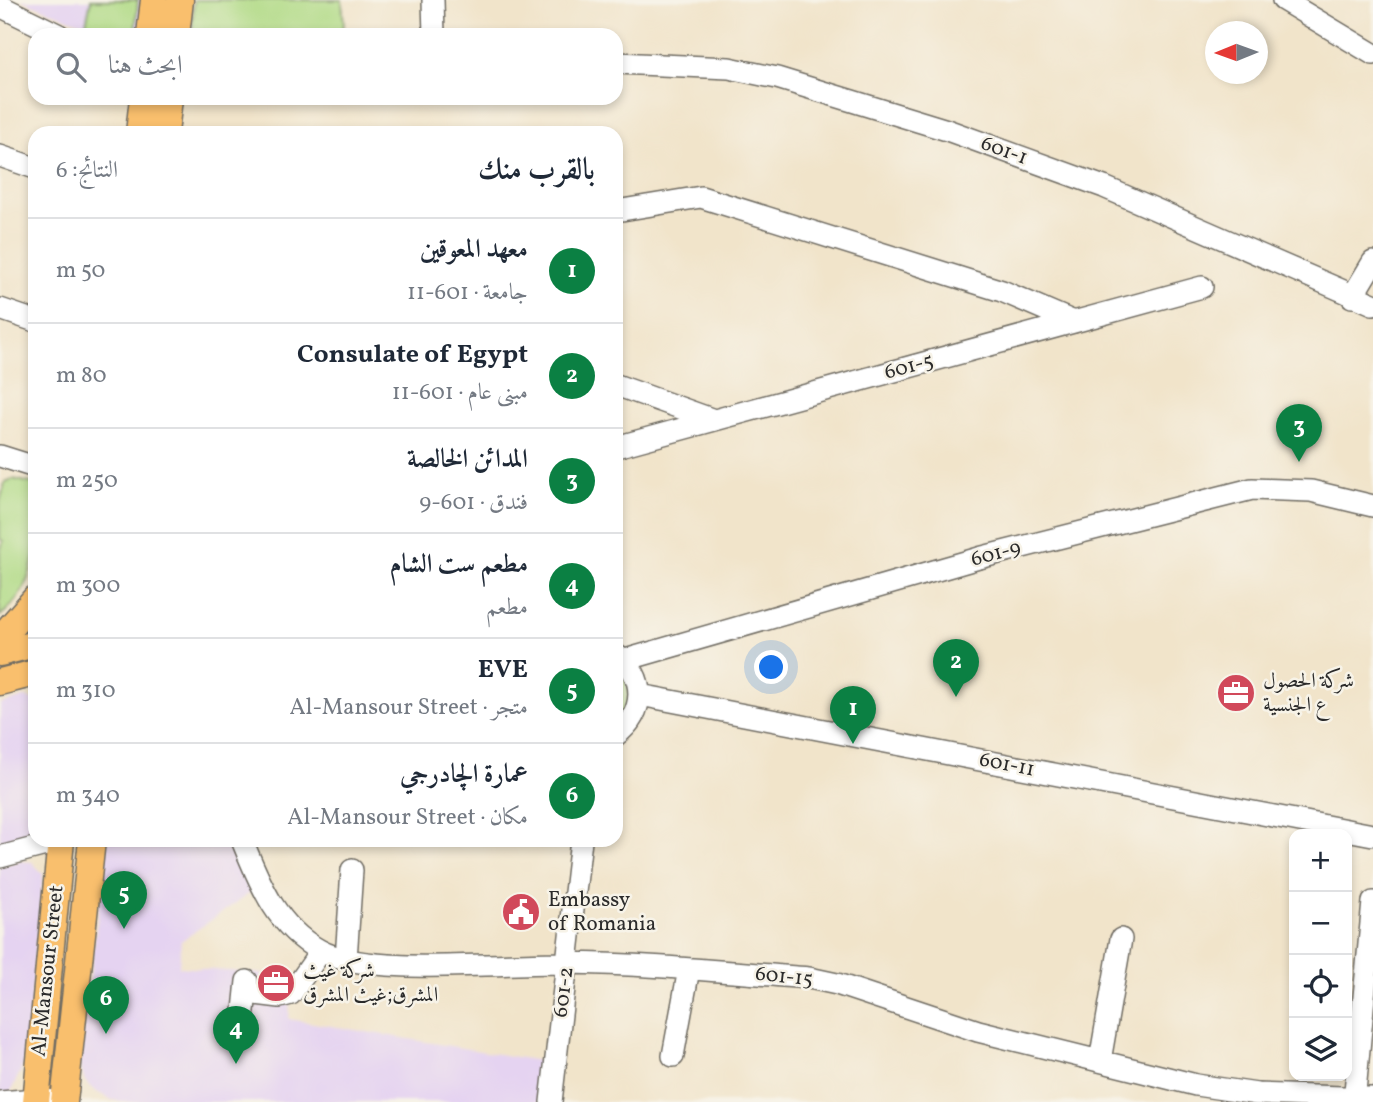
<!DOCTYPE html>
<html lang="ar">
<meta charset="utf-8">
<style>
:root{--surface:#fff;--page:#f6f6f7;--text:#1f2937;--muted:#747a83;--line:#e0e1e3;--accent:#0b8043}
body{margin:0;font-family:Vollkorn,Amiri,serif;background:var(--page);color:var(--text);direction:rtl}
.controls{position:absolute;right:21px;bottom:21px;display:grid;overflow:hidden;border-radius:14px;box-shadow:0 4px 10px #0003}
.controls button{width:63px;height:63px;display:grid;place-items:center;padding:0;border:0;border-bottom:2px solid var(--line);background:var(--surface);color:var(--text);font:35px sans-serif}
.compass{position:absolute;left:1205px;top:21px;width:63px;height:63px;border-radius:50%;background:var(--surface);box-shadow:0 4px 10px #0003;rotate:269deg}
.you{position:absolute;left:772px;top:668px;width:24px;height:24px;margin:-18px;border:5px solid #fff;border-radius:50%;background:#1a73e8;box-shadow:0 0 0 10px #1a73e833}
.badge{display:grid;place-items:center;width:46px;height:46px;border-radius:50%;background:var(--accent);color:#fff;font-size:23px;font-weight:700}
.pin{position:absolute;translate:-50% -58px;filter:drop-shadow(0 2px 4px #0008)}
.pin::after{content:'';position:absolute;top:37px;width:24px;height:21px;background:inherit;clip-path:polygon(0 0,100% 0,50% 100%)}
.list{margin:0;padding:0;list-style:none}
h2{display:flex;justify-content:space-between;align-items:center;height:91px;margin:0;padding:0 28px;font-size:30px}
h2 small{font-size:23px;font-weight:400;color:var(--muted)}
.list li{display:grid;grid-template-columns:46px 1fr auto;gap:21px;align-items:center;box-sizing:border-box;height:105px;padding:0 28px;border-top:2px solid var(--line)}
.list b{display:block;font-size:26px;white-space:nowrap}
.list p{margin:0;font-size:23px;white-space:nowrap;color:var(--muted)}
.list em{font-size:23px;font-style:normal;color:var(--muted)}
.icon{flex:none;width:38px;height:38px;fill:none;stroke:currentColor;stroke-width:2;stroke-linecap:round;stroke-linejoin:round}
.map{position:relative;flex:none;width:1373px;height:1102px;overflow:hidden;direction:ltr}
.search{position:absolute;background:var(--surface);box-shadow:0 4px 10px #0003;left:28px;top:28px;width:595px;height:77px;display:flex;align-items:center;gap:18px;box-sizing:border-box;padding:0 24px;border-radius:21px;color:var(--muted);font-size:26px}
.panel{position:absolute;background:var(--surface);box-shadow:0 4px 10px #0003;left:28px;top:126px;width:595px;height:721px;border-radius:21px;direction:rtl}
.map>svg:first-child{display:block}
.built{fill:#e5d3f1}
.green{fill:#b0da85;stroke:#6e8258;stroke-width:2}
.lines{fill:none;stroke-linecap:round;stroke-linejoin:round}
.minor-casing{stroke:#706c63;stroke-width:24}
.major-casing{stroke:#706c63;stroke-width:29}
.minor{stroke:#fff;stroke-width:21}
.major{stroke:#f9bf6d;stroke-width:26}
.labels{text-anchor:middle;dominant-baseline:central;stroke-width:5;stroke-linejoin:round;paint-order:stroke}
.street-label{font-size:21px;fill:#2b2b2b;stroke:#f7f3e8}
.poi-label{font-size:21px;fill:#2b2b2b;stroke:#f7f3e8;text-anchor:start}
</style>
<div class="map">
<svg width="1373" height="1102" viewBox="0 0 1373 1102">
<rect width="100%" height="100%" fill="#f7f3e8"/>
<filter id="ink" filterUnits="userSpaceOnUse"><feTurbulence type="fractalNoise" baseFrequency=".0143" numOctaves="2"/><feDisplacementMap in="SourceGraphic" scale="14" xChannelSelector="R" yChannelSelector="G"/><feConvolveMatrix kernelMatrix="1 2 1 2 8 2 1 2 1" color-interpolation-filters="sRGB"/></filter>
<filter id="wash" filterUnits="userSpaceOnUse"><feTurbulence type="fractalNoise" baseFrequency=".00686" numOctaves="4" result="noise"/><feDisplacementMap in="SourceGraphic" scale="28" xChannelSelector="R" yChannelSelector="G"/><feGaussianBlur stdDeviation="1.57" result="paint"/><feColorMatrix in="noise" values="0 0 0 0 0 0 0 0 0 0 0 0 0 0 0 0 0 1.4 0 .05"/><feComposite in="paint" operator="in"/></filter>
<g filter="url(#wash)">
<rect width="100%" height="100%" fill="#f1e4ca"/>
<path class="built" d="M21 0H145L140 35H113Z
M26 697 35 702V830L0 843V704Z
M111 840H236L257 888 181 941 179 967 291 976 289 1019 551 1063 546 1102H129L112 1100 95 1091 85 1081 79 1064 107 842Z
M20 861 32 862 43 874 25 1062 9 1095 0 1097V866Z"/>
<path class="green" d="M91 0H138L135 35H107L85 28Z
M194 0H342L344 26 335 35H192Z
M13 479 35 484C35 534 43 582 0 616V553L3 541 0 539V502L5 482Z
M616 665 627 676 631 701 616 725Z"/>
</g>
<g filter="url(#ink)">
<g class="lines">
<defs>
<path id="minor" d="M433 0 434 35
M1283 0 1373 54
M0 6 59 35
M616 63 729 68 777 78 947 130 1104 187 1373 304
M0 156 35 168
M616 211 701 197 1002 291 1074 322
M1352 297 1373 262
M0 309 35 321
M616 385 714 420
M616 447 1202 287
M0 456 35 467
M616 655C648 675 645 714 616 735
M625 660 979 558 1252 489 1311 491 1373 506
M640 695 1373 835
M242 840C260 884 276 926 319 950 366 977 507 962 566 963 647 964 728 972 809 978L837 984 978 1031 1196 1085 1257 1094 1373 1098
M0 857 61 841
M346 959 352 870
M246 993 280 997 291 994 321 951
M241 1040 247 981
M673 1056 689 969
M1100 1061 1121 939
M0 1102 36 1099 63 1102
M551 1102 581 840
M1354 1102 1373 902"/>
<path id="major" d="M150 35 154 0
M176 35 180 0
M139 133 143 98
M165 133 169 98
M0 639 35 599
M0 653 35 644
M0 682 35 673
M36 1102 61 840
M64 1102 92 840"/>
</defs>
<use href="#minor" class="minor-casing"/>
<use href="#major" class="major-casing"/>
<use href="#minor" class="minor"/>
<use href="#major" class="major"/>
</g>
</g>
<defs>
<symbol id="office-disc" viewBox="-11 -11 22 22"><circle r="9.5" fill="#d1495b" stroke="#f7f3e8"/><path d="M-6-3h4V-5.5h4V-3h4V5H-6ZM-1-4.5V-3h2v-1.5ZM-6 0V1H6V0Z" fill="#fff"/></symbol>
<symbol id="civic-disc" viewBox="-11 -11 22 22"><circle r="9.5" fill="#d1495b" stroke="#f7f3e8"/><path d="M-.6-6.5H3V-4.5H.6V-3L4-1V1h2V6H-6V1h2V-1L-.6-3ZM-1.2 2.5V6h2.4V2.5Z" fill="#fff"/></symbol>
</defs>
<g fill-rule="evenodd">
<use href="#office-disc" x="1214" y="671" width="44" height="44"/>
<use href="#civic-disc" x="499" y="890" width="44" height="44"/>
<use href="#office-disc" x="254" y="961" width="44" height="44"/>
</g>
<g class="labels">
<g class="street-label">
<text transform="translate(1004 151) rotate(20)">601-1</text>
<text transform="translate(909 367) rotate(-15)">601-5</text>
<text transform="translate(996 554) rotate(-15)">601-9</text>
<text transform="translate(1007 765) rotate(11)">601-11</text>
<text transform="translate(48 971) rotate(-84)">Al-Mansour Street</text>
<text transform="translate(784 977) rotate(6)">601-15</text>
<text transform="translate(564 992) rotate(-83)">601-2</text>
</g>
<g class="poi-label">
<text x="1263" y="681">شركة الحصول<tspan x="1263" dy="24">ع الجنسية</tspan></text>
<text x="548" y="900">Embassy<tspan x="548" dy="24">of Romania</tspan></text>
<text x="303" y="971">شركة غيث<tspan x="303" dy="24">المشرق;غيث المشرق</tspan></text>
</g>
</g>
</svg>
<div class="controls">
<button>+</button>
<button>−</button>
<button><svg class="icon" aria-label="locate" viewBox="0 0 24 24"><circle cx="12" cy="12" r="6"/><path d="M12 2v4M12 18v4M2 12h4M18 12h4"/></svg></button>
<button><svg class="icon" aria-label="layers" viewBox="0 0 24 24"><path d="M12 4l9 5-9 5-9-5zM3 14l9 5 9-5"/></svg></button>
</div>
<svg class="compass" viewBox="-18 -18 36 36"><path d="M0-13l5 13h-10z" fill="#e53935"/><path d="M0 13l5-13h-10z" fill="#747a83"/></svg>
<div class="you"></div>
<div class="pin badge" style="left:853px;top:744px">1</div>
<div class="pin badge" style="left:956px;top:697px">2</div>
<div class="pin badge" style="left:1299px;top:462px">3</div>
<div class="pin badge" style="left:236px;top:1064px">4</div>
<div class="pin badge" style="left:124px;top:929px">5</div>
<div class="pin badge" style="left:106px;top:1034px">6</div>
<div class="search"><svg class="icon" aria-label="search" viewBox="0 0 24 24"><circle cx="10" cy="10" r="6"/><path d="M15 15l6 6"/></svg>ابحث هنا</div>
<section class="panel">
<h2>بالقرب منك<small>النتائج: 6</small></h2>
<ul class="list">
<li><span class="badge">1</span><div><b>معهد المعوقين</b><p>جامعة · 601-11</p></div><em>50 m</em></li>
<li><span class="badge">2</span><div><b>Consulate of Egypt</b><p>مبنى عام · 601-11</p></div><em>80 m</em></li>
<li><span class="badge">3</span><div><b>المدائن الخالصة</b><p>فندق · 601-9</p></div><em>250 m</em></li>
<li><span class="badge">4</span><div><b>مطعم ست الشام</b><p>مطعم</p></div><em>300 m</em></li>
<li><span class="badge">5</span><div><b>EVE</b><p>متجر · Al-Mansour Street</p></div><em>310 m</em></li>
<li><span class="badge">6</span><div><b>عمارة الچادرجي</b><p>مكان · Al-Mansour Street</p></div><em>340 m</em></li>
</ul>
</section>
</div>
